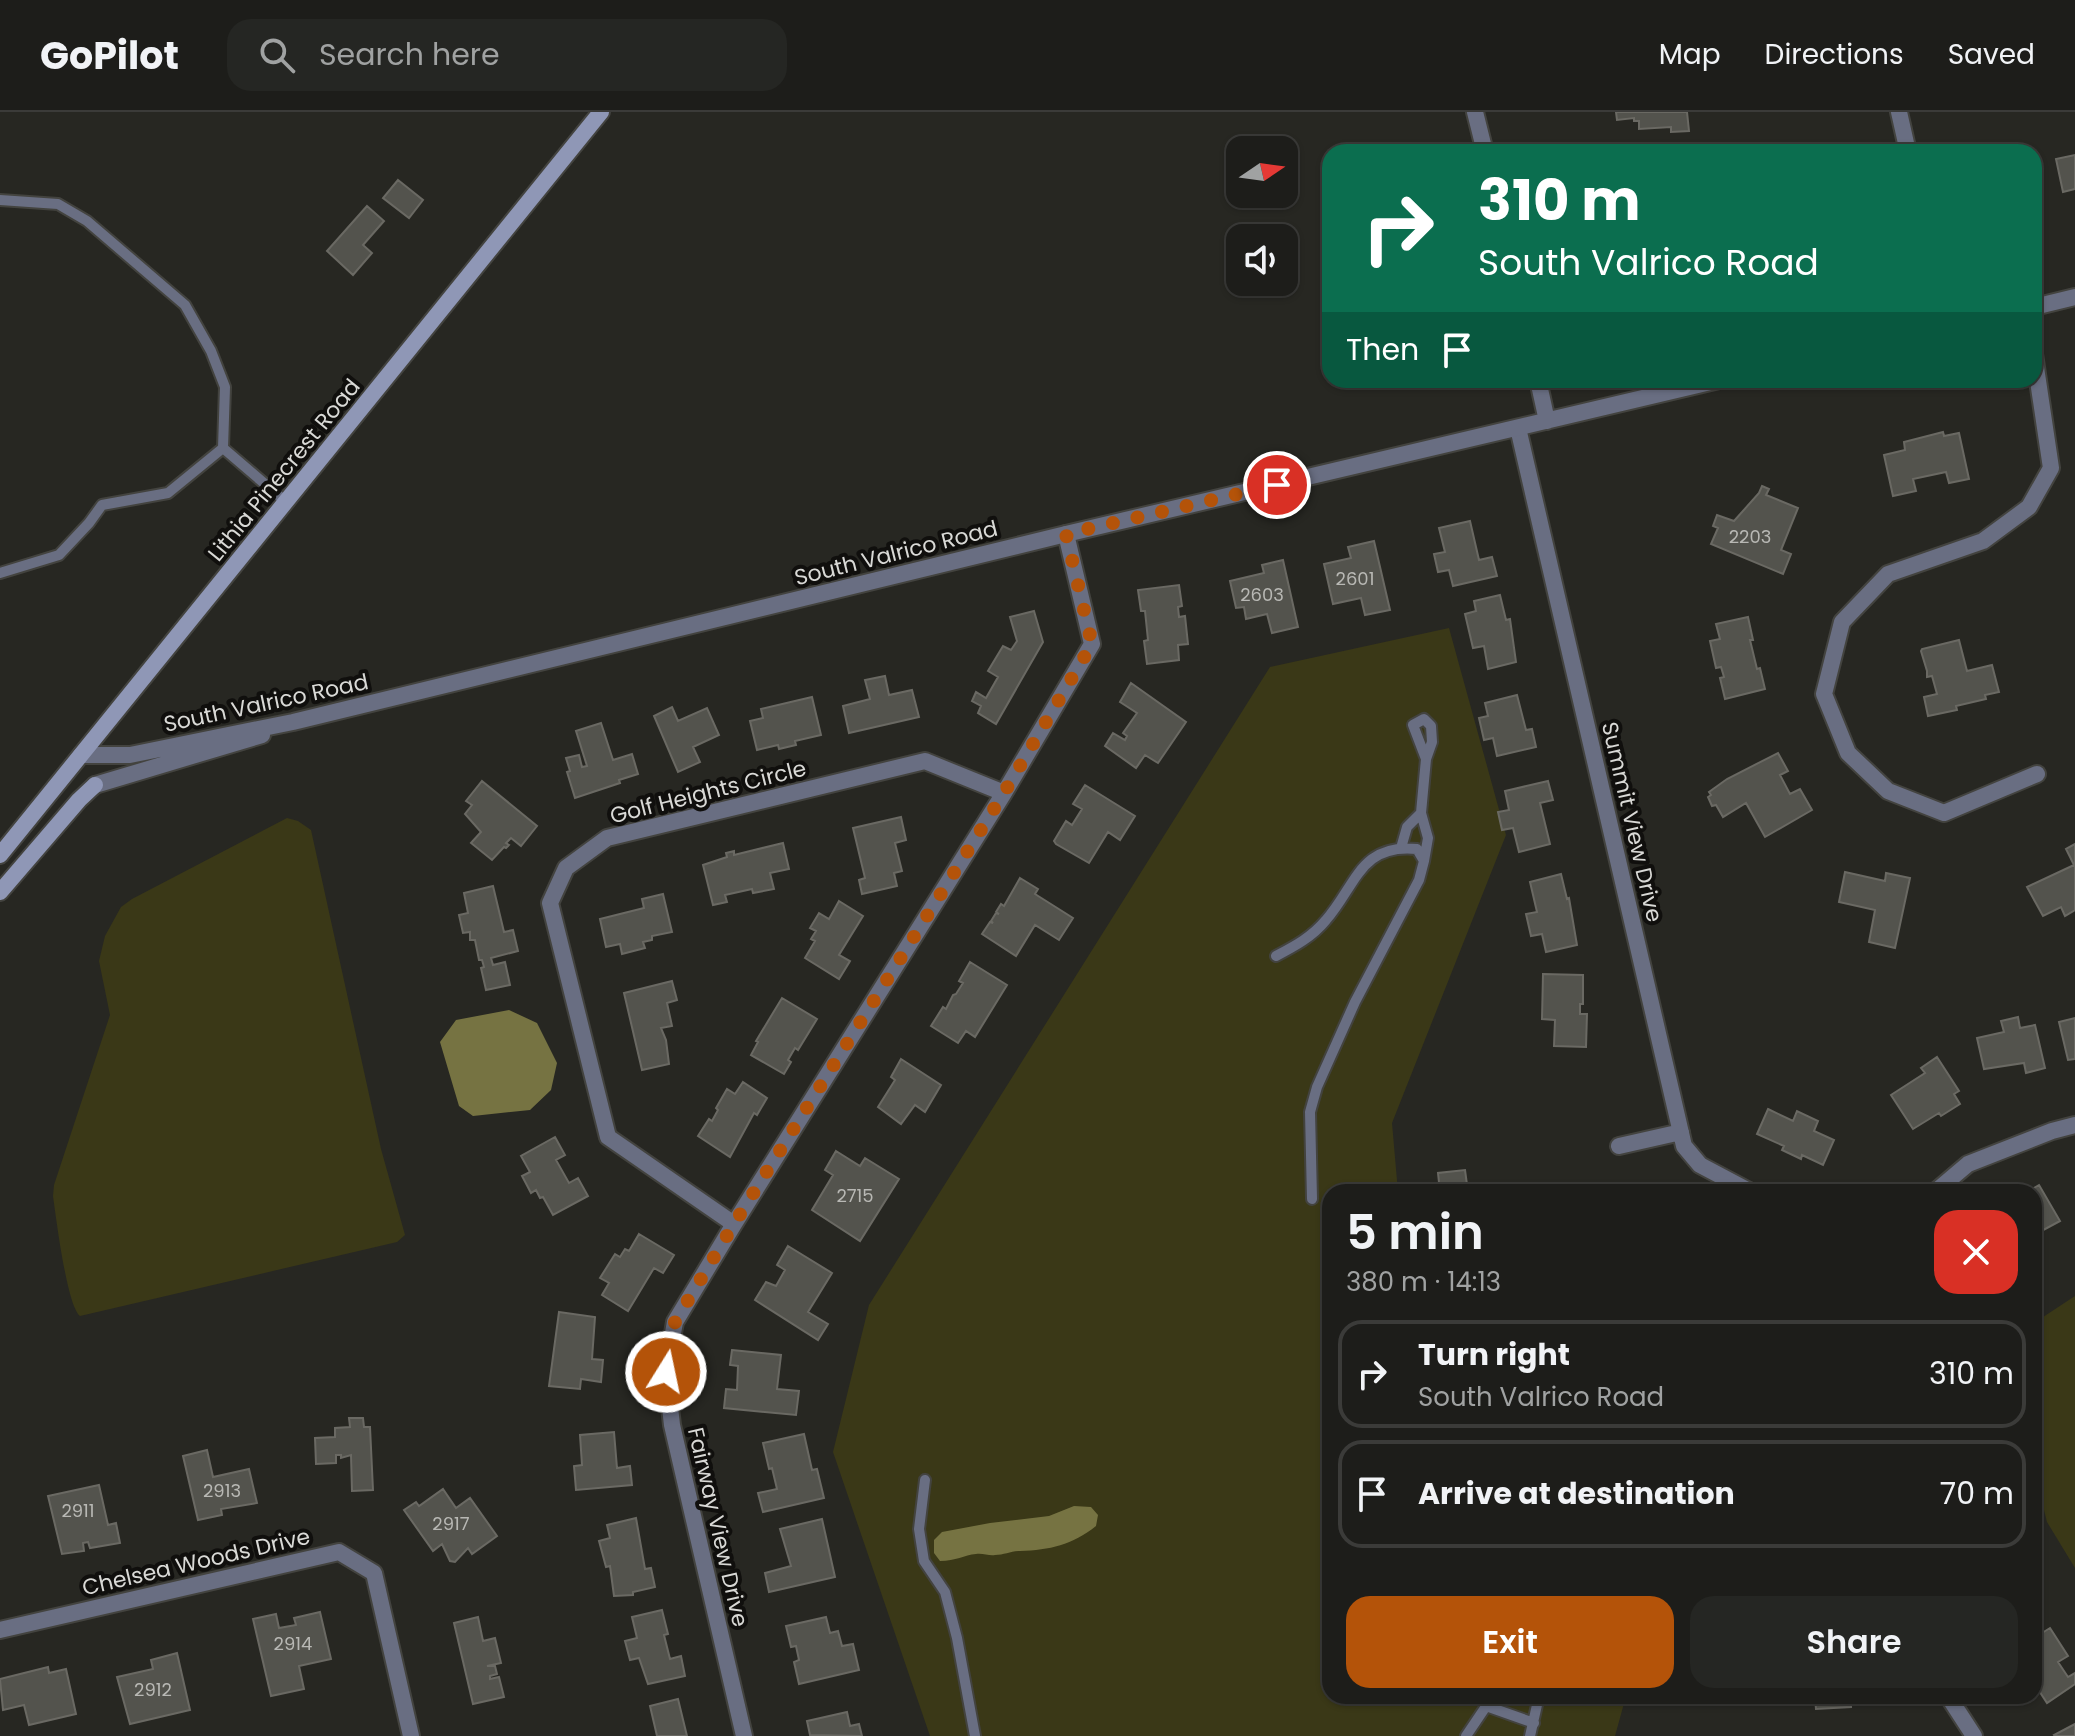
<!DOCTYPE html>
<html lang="en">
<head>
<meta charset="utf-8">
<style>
	body { margin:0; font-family:Poppins,sans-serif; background:#252623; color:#f1f3f6; height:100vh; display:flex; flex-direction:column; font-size:30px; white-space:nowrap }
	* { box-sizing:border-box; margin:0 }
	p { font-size:26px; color:#a0a2a2 }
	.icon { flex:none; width:44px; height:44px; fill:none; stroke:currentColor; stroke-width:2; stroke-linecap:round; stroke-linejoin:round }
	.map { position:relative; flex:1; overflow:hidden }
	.panel { position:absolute; left:1322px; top:1072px; width:720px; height:520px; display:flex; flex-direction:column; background:#1d1d1a; border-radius:24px; box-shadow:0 2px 6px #0004,0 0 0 2px #3b3b39 }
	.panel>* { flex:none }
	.hud { position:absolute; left:1322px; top:32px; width:720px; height:244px; border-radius:24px; box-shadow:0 2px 6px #0004,0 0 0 2px #3b3b39; background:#0b6e4f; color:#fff; overflow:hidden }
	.needle { width:52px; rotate:77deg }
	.fabs { position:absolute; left:1226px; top:24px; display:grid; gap:16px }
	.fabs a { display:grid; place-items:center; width:72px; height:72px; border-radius:16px; background:#1d1d1a; box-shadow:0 2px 6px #0004,0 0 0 2px #3b3b39; font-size:40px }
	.pin { position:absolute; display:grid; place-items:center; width:68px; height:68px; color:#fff; margin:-34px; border:4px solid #fff; border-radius:50%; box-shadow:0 2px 8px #0007 }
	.me { position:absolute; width:88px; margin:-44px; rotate:10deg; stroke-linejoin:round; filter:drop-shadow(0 0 6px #0008) }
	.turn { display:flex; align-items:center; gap:28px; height:168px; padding:0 24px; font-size:36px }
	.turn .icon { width:104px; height:104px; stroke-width:2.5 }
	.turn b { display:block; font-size:56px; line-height:68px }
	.then { display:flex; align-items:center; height:76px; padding:0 24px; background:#0003; gap:16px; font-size:30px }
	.round { display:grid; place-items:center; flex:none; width:84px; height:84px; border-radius:24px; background:#252623 }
	.head { display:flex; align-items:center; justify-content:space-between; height:136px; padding:0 24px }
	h1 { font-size:48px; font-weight:600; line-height:60px }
	.cta { display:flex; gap:16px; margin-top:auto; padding:16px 24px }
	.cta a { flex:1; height:92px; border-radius:24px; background:#b45309; color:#fff; font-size:32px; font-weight:600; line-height:92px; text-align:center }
	.cta a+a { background:#252623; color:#f1f3f6 }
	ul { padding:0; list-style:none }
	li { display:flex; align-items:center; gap:24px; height:108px; margin:0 16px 12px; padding:0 8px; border:4px solid #3b3b39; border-radius:24px }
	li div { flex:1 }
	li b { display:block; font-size:30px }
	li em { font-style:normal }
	header { display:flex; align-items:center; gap:48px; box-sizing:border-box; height:112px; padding:0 40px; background:#1d1d1a; border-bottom:2px solid #3b3b39 }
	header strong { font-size:38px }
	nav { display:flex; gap:44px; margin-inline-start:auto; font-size:28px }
	.search { width:560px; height:72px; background:#252623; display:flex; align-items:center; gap:20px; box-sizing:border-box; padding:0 28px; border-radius:24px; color:#a0a2a2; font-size:30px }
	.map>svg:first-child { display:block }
	.green { fill:#3a3817 }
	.water { fill:#767342 }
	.building { fill:#53534d; stroke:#6a6963; stroke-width:2 }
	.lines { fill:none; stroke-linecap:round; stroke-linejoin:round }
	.service-casing { stroke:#43433f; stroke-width:14 }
	.minor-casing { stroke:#43433f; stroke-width:20 }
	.tertiary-casing { stroke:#43433f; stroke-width:20 }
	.secondary-casing { stroke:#43433f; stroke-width:20 }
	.service { stroke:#696e82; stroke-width:10 }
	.minor { stroke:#696e82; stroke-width:16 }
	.tertiary { stroke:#696e82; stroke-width:16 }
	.secondary { stroke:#8f97b6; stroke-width:16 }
	.route { stroke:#b45309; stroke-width:14; stroke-dasharray:0 25.2 }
	.labels { text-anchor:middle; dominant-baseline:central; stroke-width:8; stroke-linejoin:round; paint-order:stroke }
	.number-label { font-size:18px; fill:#b8b8b4 }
	.street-label { font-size:22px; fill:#d9d9d6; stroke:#100f0d }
</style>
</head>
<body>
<header>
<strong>GoPilot</strong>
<div class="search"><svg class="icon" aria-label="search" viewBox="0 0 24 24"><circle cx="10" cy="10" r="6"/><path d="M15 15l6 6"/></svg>Search here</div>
<nav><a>Map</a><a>Directions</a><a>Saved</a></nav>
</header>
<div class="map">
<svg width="2075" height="1624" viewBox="0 0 2075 1624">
	<rect width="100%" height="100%" fill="#272722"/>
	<path class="green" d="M 1449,516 L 1506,723 L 1392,1011 L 1398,1080 L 1330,1080 L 1330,1584 L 1626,1584 L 1615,1624 L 930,1624 L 833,1340 L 869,1193 L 1270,555 Z
		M 287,706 L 298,709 L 311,718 L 381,1037 L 405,1123 L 397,1130 L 80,1204 C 67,1194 56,1105 53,1084 L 54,1073 L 110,903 L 99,849 L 105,824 L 121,795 L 132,787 Z
		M 2075,1184 L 2075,1456 L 2047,1410 L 2034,1358 L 2034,1215 L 2037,1209 Z"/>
	<path class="water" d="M 509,898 L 537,911 L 557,951 L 551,978 L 530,998 L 473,1004 L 459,994 L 440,930 L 456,908 Z
		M 1074,1394 L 1091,1395 L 1098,1403 L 1096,1414 C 1072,1433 1050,1438 1020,1439 C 1012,1439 1004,1443 995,1443 C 989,1444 983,1441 976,1442 C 964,1443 956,1449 940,1449 L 934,1441 L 934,1428 L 942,1420 L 990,1411 L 1049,1404 Z"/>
	<path class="building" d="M 1616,0 L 1687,0 L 1689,19 L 1671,20 L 1671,15 L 1639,17 L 1639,9 L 1634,9 L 1634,6 L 1617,8 Z
		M 2075,43 L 2075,77 L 2063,80 L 2056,47 Z
		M 398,68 L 423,88 L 409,106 L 383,86 Z
		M 367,94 L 384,109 L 363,133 L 372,141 L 353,163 L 327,139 Z
		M 1943,320 L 1944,324 L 1959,321 L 1969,367 L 1949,371 L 1946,360 L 1913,367 L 1916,379 L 1893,384 L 1884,343 L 1905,338 L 1904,330 Z
		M 1762,374 L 1769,377 L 1766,383 L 1798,396 L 1781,438 L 1791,442 L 1783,462 L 1711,432 L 1718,416 L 1713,414 L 1717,403 L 1734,409 L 1759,381 Z
		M 1470,409 L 1479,448 L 1492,445 L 1497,464 L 1453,474 L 1449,458 L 1438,460 L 1434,442 L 1445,440 L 1439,416 Z
		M 1374,429 L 1390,498 L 1365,503 L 1361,486 L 1333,492 L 1324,452 L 1351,446 L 1348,435 Z
		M 1283,448 L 1298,515 L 1272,521 L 1267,502 L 1246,507 L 1244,495 L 1236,496 L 1230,469 L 1264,461 L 1262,453 Z
		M 1179,473 L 1182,494 L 1178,495 L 1179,505 L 1185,504 L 1188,532 L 1178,533 L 1179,548 L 1147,552 L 1144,529 L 1148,528 L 1145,499 L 1141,499 L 1138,478 Z
		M 1500,483 L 1506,508 L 1510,507 L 1516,550 L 1488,557 L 1484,534 L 1473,536 L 1465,502 L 1476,499 L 1474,489 Z
		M 1034,499 L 1043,530 L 996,612 L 978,601 L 981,594 L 972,589 L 976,580 L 986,586 L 998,565 L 988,559 L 1003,534 L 1011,538 L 1017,529 L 1010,505 Z
		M 1748,505 L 1753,528 L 1750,528 L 1757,557 L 1760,556 L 1765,577 L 1725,587 L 1720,566 L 1724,565 L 1721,555 L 1716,556 L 1710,529 L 1720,527 L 1716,512 Z
		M 1959,528 L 1967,559 L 1992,553 L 1999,580 L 1985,583 L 1986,587 L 1956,594 L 1957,598 L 1928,604 L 1924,585 L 1937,582 L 1932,564 L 1927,565 L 1927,559 L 1921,539 L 1922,537 Z
		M 885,564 L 889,583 L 912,578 L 919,605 L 849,621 L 843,594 L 870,587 L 865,568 Z
		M 1131,571 L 1186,610 L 1158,651 L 1145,643 L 1136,656 L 1105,634 L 1113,621 L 1125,628 L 1127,624 L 1123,621 L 1137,601 L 1120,590 Z
		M 1517,583 L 1526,618 L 1532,617 L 1536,635 L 1497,644 L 1493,626 L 1484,628 L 1479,606 L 1488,604 L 1485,591 Z
		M 812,585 L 821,623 L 795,629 L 796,633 L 779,637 L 778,633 L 757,638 L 750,609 L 763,606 L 761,597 Z
		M 672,595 L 678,609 L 707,596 L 719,623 L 693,635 L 700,650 L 678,660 L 654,604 Z
		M 601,611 L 613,648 L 632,642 L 638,662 L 619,668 L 620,671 L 575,686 L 567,660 L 570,659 L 566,646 L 579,643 L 582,655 L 587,654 L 576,619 Z
		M 1778,641 L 1788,659 L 1780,663 L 1790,682 L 1800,677 L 1812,698 L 1765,725 L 1746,691 L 1723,705 L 1716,693 L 1712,694 L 1708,685 L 1711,683 L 1709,680 L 1727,667 Z
		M 482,669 L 537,714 L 521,734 L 511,726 L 506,731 L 509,733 L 506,736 L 504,735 L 492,748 L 471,731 L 481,720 L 465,702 L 472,693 L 466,689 Z
		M 1548,669 L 1553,688 L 1540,691 L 1550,732 L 1519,740 L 1513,716 L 1502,718 L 1498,700 L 1509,698 L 1505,679 Z
		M 1085,673 L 1135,704 L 1120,728 L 1108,720 L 1089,751 L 1056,732 L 1054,729 L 1066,709 L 1072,713 L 1082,697 L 1073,692 Z
		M 901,705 L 906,728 L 895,731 L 902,759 L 894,761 L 897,774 L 862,782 L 859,768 L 865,766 L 853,716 Z
		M 783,731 L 789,757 L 770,761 L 774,777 L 753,781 L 752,777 L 725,783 L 727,790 L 713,793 L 703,753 L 727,745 L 726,741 L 734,739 L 734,743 Z
		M 2075,732 L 2075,798 L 2065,804 L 2061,795 L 2043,804 L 2027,775 L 2074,753 L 2066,737 Z
		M 1845,760 L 1885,769 L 1886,761 L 1910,766 L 1895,836 L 1869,830 L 1875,798 L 1839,790 Z
		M 1561,762 L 1567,787 L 1569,786 L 1577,833 L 1546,840 L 1542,822 L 1531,824 L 1526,802 L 1537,800 L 1530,770 Z
		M 1020,766 L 1038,777 L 1035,782 L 1073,806 L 1059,828 L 1035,813 L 1016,844 L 982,822 L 990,810 L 993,811 L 991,809 L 996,801 L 999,802 L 996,800 L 1001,792 L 1004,794 Z
		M 493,774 L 504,820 L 513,818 L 518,839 L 491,846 L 493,853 L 505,850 L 510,873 L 486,878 L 481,856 L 484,855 L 482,848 L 479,848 L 475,828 L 470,828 L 470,820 L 463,821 L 459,803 L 468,801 L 464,781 Z
		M 663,782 L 672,820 L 652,824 L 652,828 L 643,830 L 645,836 L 622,842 L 620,832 L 606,835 L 600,807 L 644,796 L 642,787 Z
		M 839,789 L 863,804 L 839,843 L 850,849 L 839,867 L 805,846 L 815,829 L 811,827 L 816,819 L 810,816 L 819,801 L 829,807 Z
		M 970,850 L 1007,873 L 975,925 L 966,919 L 958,931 L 931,914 L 943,895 L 946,897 L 953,883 L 956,882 L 963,871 L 959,869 Z
		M 1543,862 L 1583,863 L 1583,892 L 1580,892 L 1580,902 L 1587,902 L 1586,935 L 1554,934 L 1555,908 L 1542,907 Z
		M 672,869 L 677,888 L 667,891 L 672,914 L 661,916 L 666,928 L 669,952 L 642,958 L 624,881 Z
		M 782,886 L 817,907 L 798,938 L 795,936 L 788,948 L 791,950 L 784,962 L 751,943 L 758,930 L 756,929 Z
		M 2018,905 L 2020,916 L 2035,913 L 2045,956 L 2026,961 L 2024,951 L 1984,957 L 1977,926 L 2004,920 L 2001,909 Z
		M 2075,906 L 2075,947 L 2068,948 L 2059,910 Z
		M 1937,945 L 1959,979 L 1954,982 L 1960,992 L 1941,1004 L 1939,1001 L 1913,1017 L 1891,983 L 1925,961 L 1921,956 Z
		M 901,947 L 941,973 L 925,1000 L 915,993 L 901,1012 L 878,995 L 895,968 L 891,965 Z
		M 743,970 L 767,986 L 757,1003 L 754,1001 L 730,1045 L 698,1024 L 709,1007 L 712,1009 L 718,998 L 716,996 L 727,977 L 735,982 Z
		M 1768,997 L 1793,1009 L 1797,999 L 1818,1009 L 1814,1019 L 1834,1028 L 1823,1053 L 1802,1043 L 1801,1047 L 1782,1038 L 1784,1034 L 1757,1022 Z
		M 555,1025 L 565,1043 L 556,1048 L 569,1071 L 578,1066 L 588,1084 L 553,1103 L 543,1085 L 540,1086 L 536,1078 L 531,1081 L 522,1064 L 530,1060 L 521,1044 Z
		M 836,1039 L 860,1054 L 865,1046 L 899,1067 L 860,1129 L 812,1098 L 833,1063 L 825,1058 Z
		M 1465,1058 L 1468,1080 L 1440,1080 L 1438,1061 Z
		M 2039,1073 L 2060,1109 L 2034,1123 L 2034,1080 L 2027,1080 Z
		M 639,1122 L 674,1143 L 663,1161 L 654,1156 L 628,1199 L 602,1183 L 609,1171 L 600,1166 L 615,1142 L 620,1145 L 625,1137 L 629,1139 Z
		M 788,1134 L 832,1161 L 808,1200 L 828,1212 L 818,1228 L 755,1188 L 766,1170 L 776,1174 L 785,1158 L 777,1153 Z
		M 559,1200 L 595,1205 L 592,1247 L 603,1248 L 601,1270 L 581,1267 L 580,1277 L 549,1274 Z
		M 732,1238 L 781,1243 L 777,1277 L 799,1279 L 796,1303 L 724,1296 L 726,1277 L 737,1278 L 738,1254 L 730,1253 Z
		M 349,1306 L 363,1306 L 364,1315 L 370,1315 L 373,1378 L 352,1379 L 351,1343 L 341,1346 L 341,1343 L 336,1343 L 336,1351 L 316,1352 L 315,1326 L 335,1325 L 335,1316 L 350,1315 Z
		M 614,1320 L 617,1356 L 630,1354 L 632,1373 L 576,1378 L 574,1354 L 582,1353 L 580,1323 Z
		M 804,1322 L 812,1358 L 817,1357 L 824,1386 L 763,1400 L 758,1381 L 777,1377 L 772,1356 L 769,1357 L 763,1331 Z
		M 207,1338 L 213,1365 L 249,1357 L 257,1391 L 221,1397 L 222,1403 L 198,1408 L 183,1344 Z
		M 99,1373 L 108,1413 L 116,1411 L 120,1431 L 90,1436 L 88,1430 L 83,1431 L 84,1439 L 62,1442 L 48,1384 Z
		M 443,1377 L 456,1396 L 470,1386 L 497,1424 L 472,1442 L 468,1436 L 455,1450 L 450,1449 L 442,1432 L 433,1439 L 404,1398 L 416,1390 L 419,1394 Z
		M 636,1406 L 645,1457 L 651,1456 L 655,1475 L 633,1480 L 633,1483 L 614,1484 L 610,1454 L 606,1455 L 599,1429 L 610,1426 L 607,1413 Z
		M 822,1407 L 835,1465 L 769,1480 L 765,1461 L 791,1454 L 780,1417 Z
		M 662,1498 L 668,1522 L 664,1523 L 670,1547 L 681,1544 L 685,1564 L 648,1572 L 639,1546 L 630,1548 L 625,1529 L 637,1526 L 632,1505 Z
		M 320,1500 L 331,1547 L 299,1554 L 304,1577 L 271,1584 L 253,1507 L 276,1502 L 279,1516 L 296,1513 L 294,1506 Z
		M 478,1505 L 483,1529 L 495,1526 L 501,1551 L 487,1554 L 495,1554 L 497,1562 L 490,1564 L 490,1567 L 499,1565 L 504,1585 L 473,1592 L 454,1511 Z
		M 826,1505 L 830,1521 L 838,1519 L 842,1534 L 853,1532 L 859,1558 L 799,1572 L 794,1550 L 799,1548 L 796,1534 L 791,1535 L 786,1514 Z
		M 2050,1516 L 2068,1544 L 2058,1550 L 2068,1565 L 2075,1561 L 2075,1572 L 2047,1591 L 2034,1571 L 2034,1526 Z
		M 177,1541 L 190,1598 L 130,1612 L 117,1565 L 153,1557 L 151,1548 Z
		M 48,1555 L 49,1561 L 66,1557 L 76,1602 L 29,1613 L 24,1593 L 3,1598 L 0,1567 Z
		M 1804,1584 L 1858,1584 L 1851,1584 L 1851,1595 L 1816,1597 L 1815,1586 L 1804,1587 Z
		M 678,1587 L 687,1624 L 657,1624 L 650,1594 Z
		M 847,1600 L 850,1614 L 859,1612 L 862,1624 L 810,1623 L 807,1609 Z
		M 2075,1612 L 2075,1624 L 2055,1624 L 2054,1623 Z"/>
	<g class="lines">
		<g class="service-casing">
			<path id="service" d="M 0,88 L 58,92 L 87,109 L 185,193 L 211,239 L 225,275 L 223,336 L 168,381 L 102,393 L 89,411 L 59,443 L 0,461
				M 223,336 L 286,390
				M 1401,736 L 1407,715 L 1421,701
				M 1424,749 L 1428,726 L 1421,701 L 1426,647 L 1432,630 L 1431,614 L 1424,607 L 1413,613 L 1426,647
				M 1276,844 C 1295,834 1312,825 1326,808 C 1356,774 1360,731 1417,737 L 1424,749 L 1419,768 L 1355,890 L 1317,975 L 1310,1000 L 1312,1087
				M 925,1368 L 919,1417 L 924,1449 L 945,1480 L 957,1526 L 975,1624
				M 1486,1594 L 1534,1611
				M 1466,1624 L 1493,1584
				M 1530,1624 L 1539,1584"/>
		</g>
		<g class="minor-casing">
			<path id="minor" d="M 1899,0 L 1908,40
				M 2034,242 L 2051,356 L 2029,395 L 1983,429 L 1888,462 L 1842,510 L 1824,582 L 1848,641 L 1888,679 L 1944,701 L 2037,662
				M 1518,316 L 1684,1034 L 1700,1053 L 1751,1080
				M 1619,1034 L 1681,1020
				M 1935,1080 L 1968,1052 L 2052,1019 L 2075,1013
				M 734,1112 L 608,1025 L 550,791 L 566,756 L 607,726 L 925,649 L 1004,681
				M 0,1518 L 339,1440 L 374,1461 L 411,1624
				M 1948,1584 L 1974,1624
				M 744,1624 L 672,1313 L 666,1260 L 675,1210 L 734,1112 L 1004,681 L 1092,532 L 1066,422"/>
		</g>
		<g class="tertiary-casing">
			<path id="tertiary" d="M 1475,0 L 1485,40
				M 2034,195 L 2075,185
				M 1538,268 L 1547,309
				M 81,643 L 130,643 L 293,610 L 1066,422 L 1719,268
				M 95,673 L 262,623"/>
		</g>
		<g class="secondary-casing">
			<path id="secondary" d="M 0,743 L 601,0
				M 0,780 L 79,688 L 95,673"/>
		</g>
		<use href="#service" class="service"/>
		<use href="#minor" class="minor"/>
		<use href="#tertiary" class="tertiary"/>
		<use href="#secondary" class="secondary"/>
	</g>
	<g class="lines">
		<path class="route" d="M 666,1260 L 675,1210 L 734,1112 L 1004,681 L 1092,532 L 1066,422 L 1277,373"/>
	</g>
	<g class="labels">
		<g class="number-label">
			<text x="1750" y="424">2203</text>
			<text x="1355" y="466">2601</text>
			<text x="1262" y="482">2603</text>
			<text x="855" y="1083">2715</text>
			<text x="222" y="1378">2913</text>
			<text x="78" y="1398">2911</text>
			<text x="451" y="1411">2917</text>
			<text x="293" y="1531">2914</text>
			<text x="153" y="1577">2912</text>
		</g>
		<g class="street-label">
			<text transform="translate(284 358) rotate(-51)">Lithia Pinecrest Road</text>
			<text transform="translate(896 441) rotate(-14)">South Valrico Road</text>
			<text transform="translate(266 591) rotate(-12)">South Valrico Road</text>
			<text transform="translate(708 680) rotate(-14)">Golf Heights Circle</text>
			<text transform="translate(1632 710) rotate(77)">Summit View Drive</text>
			<text transform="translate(718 1415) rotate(77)">Fairway View Drive</text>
			<text transform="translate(196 1450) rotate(-13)">Chelsea Woods Drive</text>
		</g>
	</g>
</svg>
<div class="fabs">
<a><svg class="needle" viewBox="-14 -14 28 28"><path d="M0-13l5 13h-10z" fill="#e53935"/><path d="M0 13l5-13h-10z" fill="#a0a2a2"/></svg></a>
<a><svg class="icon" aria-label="sound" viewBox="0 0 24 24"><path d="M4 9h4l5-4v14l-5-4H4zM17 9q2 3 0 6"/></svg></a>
</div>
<div class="pin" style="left:1277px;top:373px;background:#d93025"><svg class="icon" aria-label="arrive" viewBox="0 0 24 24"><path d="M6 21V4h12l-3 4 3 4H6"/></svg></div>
<svg class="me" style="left:666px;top:1260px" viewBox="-20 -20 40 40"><circle r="17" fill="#b45309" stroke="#fff" stroke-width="3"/><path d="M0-11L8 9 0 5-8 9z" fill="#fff"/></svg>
<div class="hud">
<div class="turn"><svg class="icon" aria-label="right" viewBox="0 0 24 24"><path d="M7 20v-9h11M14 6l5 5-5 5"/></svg><div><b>310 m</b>South Valrico Road</div></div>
<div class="then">Then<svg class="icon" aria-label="arrive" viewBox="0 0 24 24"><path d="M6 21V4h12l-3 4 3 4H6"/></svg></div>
</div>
<section class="panel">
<div class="head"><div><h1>5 min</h1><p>380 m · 14:13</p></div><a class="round" style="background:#d93025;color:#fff"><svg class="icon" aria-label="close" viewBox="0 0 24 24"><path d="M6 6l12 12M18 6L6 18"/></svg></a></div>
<ul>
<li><svg class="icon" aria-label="right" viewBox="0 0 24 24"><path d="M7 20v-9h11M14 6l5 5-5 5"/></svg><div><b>Turn right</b><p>South Valrico Road</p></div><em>310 m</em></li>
<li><svg class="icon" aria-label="arrive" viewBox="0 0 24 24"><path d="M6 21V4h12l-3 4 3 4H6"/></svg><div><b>Arrive at destination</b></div><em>70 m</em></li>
</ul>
<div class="cta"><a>Exit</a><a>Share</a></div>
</section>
</div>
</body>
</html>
